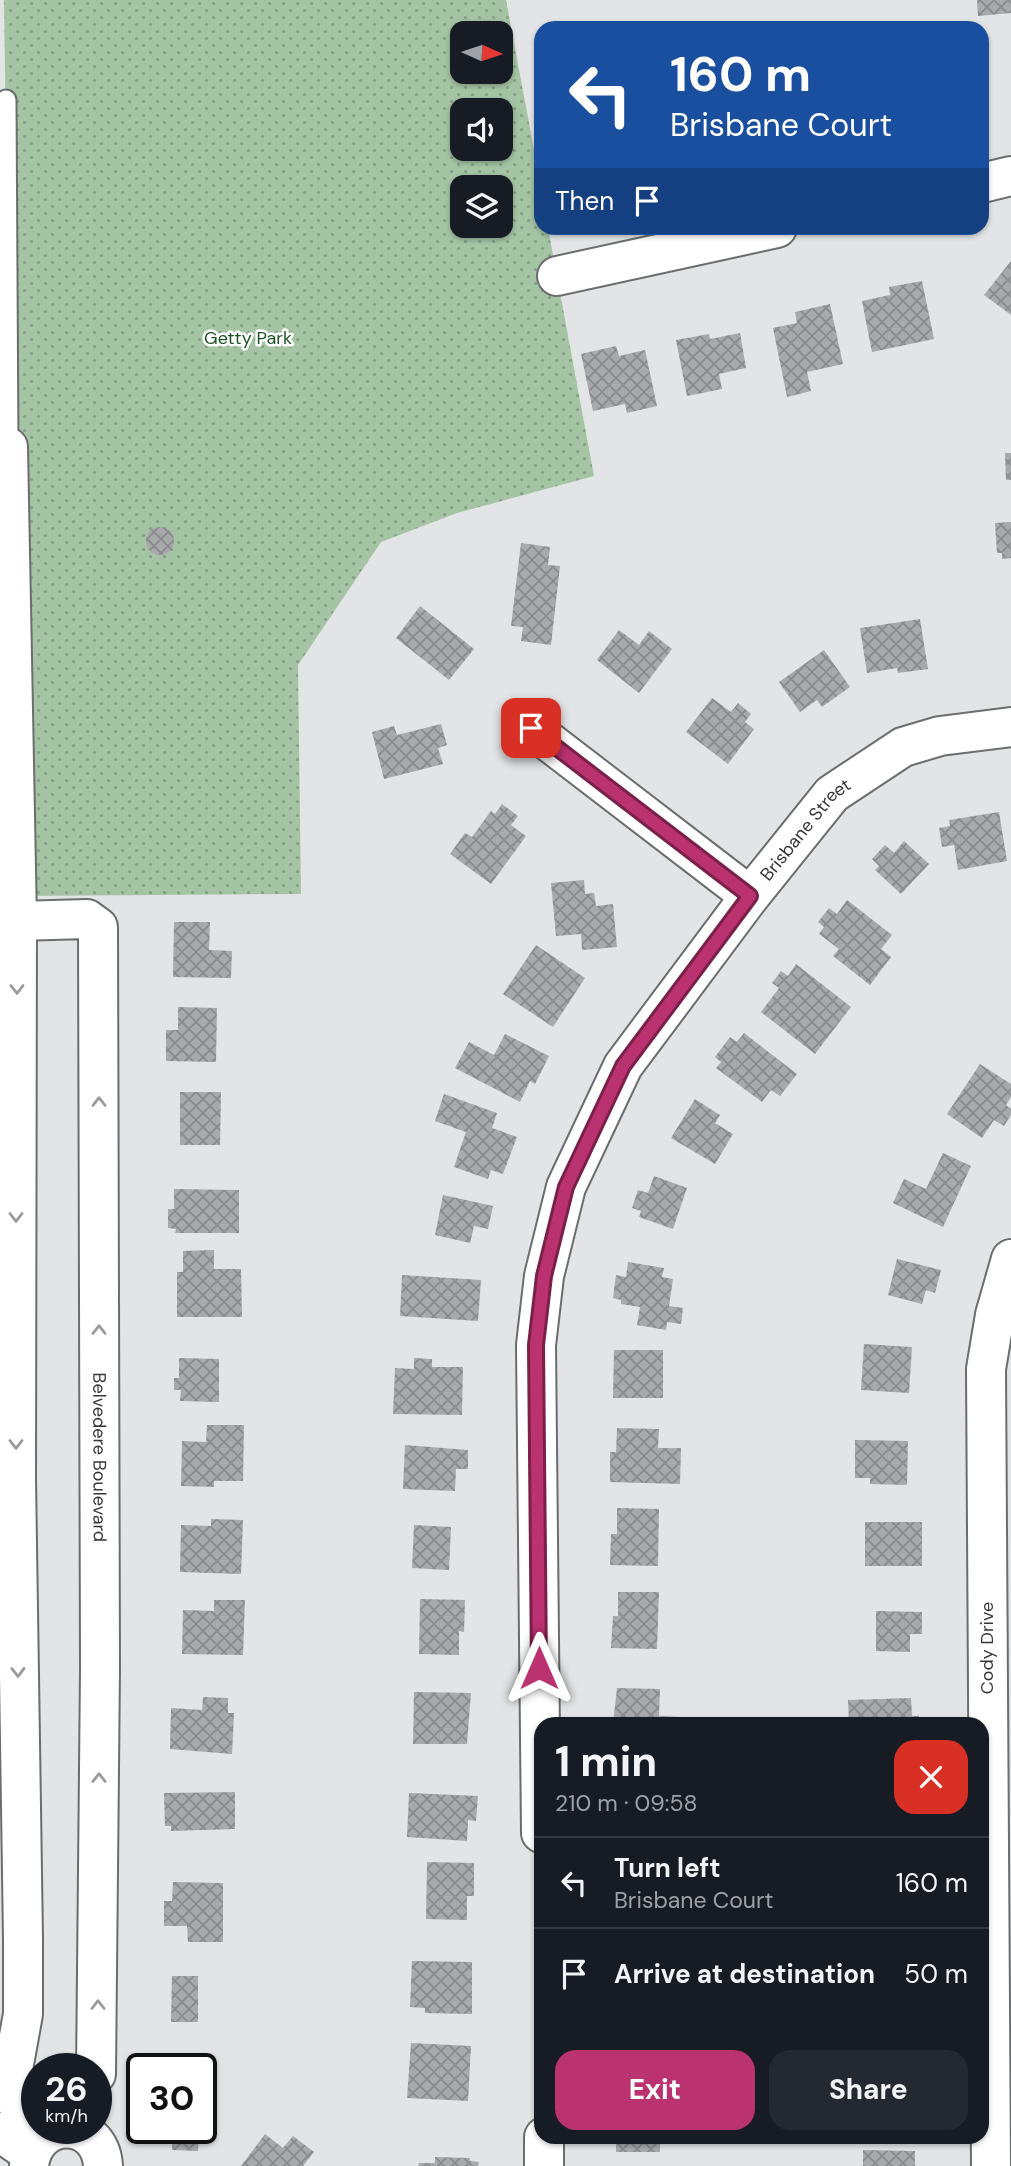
<!DOCTYPE html>
<html lang="en">
<head>
<meta charset="utf-8">
<style>
	body { margin:0; font-family:"DM Sans",sans-serif; background:#242831; color:#f1f3f6; height:100vh; display:flex; flex-direction:column; font-size:26px; white-space:nowrap }
	* { box-sizing:border-box; margin:0 }
	p { font-size:23px; color:#9ea1a6 }
	.icon { flex:none; width:38px; height:38px; fill:none; stroke:currentColor; stroke-width:2; stroke-linecap:round; stroke-linejoin:round }
	.map { position:relative; flex:1; overflow:hidden }
	.sheet { position:absolute; left:534px; top:1717px; width:455px; height:427px; display:flex; flex-direction:column; background:#171b24; border-radius:21px; box-shadow:0 2px 5px #0004 }
	.sheet>* { flex:none }
	.guide { position:absolute; left:534px; top:21px; width:455px; height:214px; border-radius:21px; box-shadow:0 2px 5px #0004; background:#1a4fa0; color:#fff; overflow:hidden }
	.needle { width:46px; rotate:93deg }
	.buttons { position:absolute; left:450px; top:21px; display:grid; gap:14px }
	.buttons a { display:grid; place-items:center; width:63px; height:63px; border-radius:14px; background:#171b24; box-shadow:0 2px 5px #0004; font-size:35px }
	.speed { position:absolute; left:21px; top:2053px; display:flex; gap:14px; font-size:35px; font-weight:700; text-align:center }
	.speed>* { display:grid; place-content:center; width:91px; height:91px; border-radius:50%; background:#171b24; box-shadow:0 2px 5px #0004; line-height:1 }
	.speed small { font-size:18px; font-weight:400 }
	.speed .limit { border:4px solid #111; border-radius:10px; background:#fff; color:#111 }
	.pin { position:absolute; display:grid; place-items:center; width:60px; height:60px; color:#fff; margin:-30px; border-radius:14px; box-shadow:0 4px 10px #0006 }
	.me { position:absolute; width:77px; margin:-38px; rotate:0deg; stroke-linejoin:round; filter:drop-shadow(0 0 5px #0008) }
	.turn { display:flex; align-items:center; gap:24px; height:147px; padding:0 21px; font-size:32px }
	.turn .icon { width:91px; height:91px; stroke-width:2.5 }
	.turn b { display:block; font-size:49px; line-height:60px }
	.then { display:flex; align-items:center; height:66px; padding:0 21px; background:#0003; gap:14px; font-size:26px }
	.round { display:grid; place-items:center; flex:none; width:74px; height:74px; border-radius:21px; background:#242831 }
	.overview { display:flex; align-items:center; justify-content:space-between; height:119px; padding:0 21px }
	h1 { font-size:42px; font-weight:700; line-height:52px }
	.cta { display:flex; gap:14px; margin-top:auto; padding:14px 21px }
	.cta a { flex:1; height:80px; border-radius:21px; background:#bb3270; color:#fff; font-size:28px; font-weight:700; line-height:80px; text-align:center }
	.cta a+a { background:#242831; color:#f1f3f6 }
	ul { padding:0; list-style:none }
	li { display:flex; align-items:center; gap:21px; height:91px; padding:0 21px; border-top:2px solid #363941 }
	li div { flex:1 }
	li b { display:block; font-size:26px }
	li em { font-style:normal }
	.map>svg:first-child { display:block }
	.park { fill:url(#park-dots); fill-rule:evenodd }
	.building { fill:url(#building-cross-hatch) }
	.lines { fill:none; stroke-linecap:round; stroke-linejoin:round }
	.service-casing { stroke:#6b6d6f; stroke-width:23 }
	.minor-casing { stroke:#6b6d6f; stroke-width:42 }
	.tertiary-casing { stroke:#6b6d6f; stroke-width:42 }
	.service { stroke:#fff; stroke-width:19 }
	.minor { stroke:#fff; stroke-width:38 }
	.tertiary { stroke:#fff; stroke-width:38 }
	.oneway { stroke:#9a9a9a }
	.route-casing { stroke:#7a2049; stroke-width:18 }
	.route { stroke:#bb3270; stroke-width:12 }
	.labels { text-anchor:middle; dominant-baseline:central; stroke-width:5; stroke-linejoin:round; paint-order:stroke }
	.park-label { font-size:18px; fill:#1c5322; stroke:#fff }
	.street-label { font-size:18px; fill:#353636; stroke:#fff }
</style>
</head>
<body>
<div class="map">
<svg width="1011" height="2166" viewBox="0 0 1011 2166">
	<defs>
		<pattern id="park-dots" width="8" height="8" patternUnits="userSpaceOnUse" patternTransform="scale(1.75)"><rect width="8" height="8" fill="#a4c4a4"/><path d="M2 2h.1M6 6h.1" fill="none" stroke="#86a086" stroke-width="1.8" stroke-linecap="round"/></pattern>
		<pattern id="building-cross-hatch" width="8" height="8" patternUnits="userSpaceOnUse" patternTransform="scale(1.75)"><rect width="8" height="8" fill="#a7a9ab"/><path d="M0 0l8 8M0 8l8-8" fill="none" stroke="#898a8c"/></pattern>
	</defs>
	<rect width="100%" height="100%" fill="#e2e4e6"/>
	<path class="park" d="M 4,0 L 506,0 L 541,187 L 541,228 L 548,228 L 594,476 L 457,513 L 381,542 L 298,665 L 301,894 L 17,896 ZM 462,33 L 500,33 L 500,72 L 462,72 ZM 462,110 L 500,110 L 500,149 L 462,149 ZM 462,187 L 500,187 L 500,226 L 462,226 Z"/>
	<path class="building" d="M 977,0 L 1011,0 L 1011,13 L 978,16 Z
		M 1011,261 L 1011,315 L 984,295 Z
		M 922,281 L 934,339 L 872,352 L 862,301 L 890,295 L 889,287 Z
		M 830,304 L 843,364 L 807,372 L 811,391 L 787,397 L 773,328 L 797,323 L 795,312 Z
		M 740,333 L 746,368 L 719,374 L 722,389 L 687,396 L 676,340 L 709,334 L 710,339 Z
		M 616,346 L 619,356 L 645,350 L 657,406 L 627,413 L 625,404 L 593,411 L 581,354 Z
		M 1005,453 L 1011,453 L 1011,480 L 1006,480 Z
		M 1011,522 L 1011,558 L 1002,559 L 1002,553 L 997,553 L 995,523 Z
		M146 541a14 14 0 1 1 28 0a14 14 0 1 1-28 0Z
		M 521,543 L 550,547 L 548,565 L 560,566 L 551,645 L 521,641 L 523,627 L 511,626 Z
		M 420,606 L 474,649 L 449,680 L 396,638 Z
		M 920,619 L 928,669 L 898,673 L 897,668 L 867,673 L 860,628 Z
		M 619,630 L 639,645 L 649,631 L 672,649 L 639,693 L 597,660 Z
		M 824,650 L 850,687 L 822,707 L 817,700 L 800,712 L 779,682 Z
		M 712,698 L 731,712 L 738,703 L 751,714 L 745,722 L 754,729 L 728,764 L 686,732 Z
		M 441,724 L 447,745 L 438,748 L 443,764 L 384,779 L 372,732 L 394,726 L 397,735 Z
		M 502,804 L 518,816 L 511,825 L 526,836 L 491,884 L 450,854 L 465,833 L 472,837 L 491,811 L 495,814 Z
		M 999,812 L 1007,861 L 958,870 L 954,845 L 942,847 L 939,828 L 950,826 L 949,820 Z
		M 904,841 L 929,864 L 901,894 L 875,870 L 879,866 L 872,859 L 885,845 L 894,853 Z
		M 584,880 L 585,894 L 594,893 L 596,906 L 613,904 L 617,947 L 582,950 L 581,934 L 556,936 L 551,883 Z
		M 847,900 L 892,935 L 881,949 L 891,957 L 870,985 L 833,956 L 839,949 L 819,934 L 824,927 L 818,922 L 829,908 L 837,914 Z
		M 174,922 L 210,922 L 209,950 L 232,951 L 231,978 L 173,977 Z
		M 536,945 L 585,978 L 553,1027 L 503,994 Z
		M 796,964 L 851,1007 L 815,1054 L 761,1012 L 779,988 L 772,983 L 781,971 L 788,976 Z
		M 178,1007 L 217,1008 L 216,1062 L 166,1061 L 166,1030 L 178,1030 Z
		M 744,1033 L 797,1074 L 780,1096 L 771,1090 L 762,1102 L 716,1068 L 721,1062 L 715,1057 L 730,1037 L 737,1042 Z
		M 505,1034 L 549,1056 L 535,1084 L 530,1081 L 520,1102 L 455,1068 L 469,1042 L 494,1055 Z
		M 980,1064 L 1011,1084 L 1011,1097 L 1006,1105 L 1011,1109 L 1011,1115 L 1004,1126 L 994,1120 L 982,1138 L 947,1114 Z
		M 180,1092 L 221,1092 L 220,1145 L 180,1145 Z
		M 444,1094 L 497,1113 L 492,1128 L 517,1137 L 503,1174 L 491,1170 L 488,1179 L 454,1167 L 466,1132 L 435,1121 Z
		M 695,1099 L 720,1115 L 715,1123 L 733,1134 L 715,1164 L 671,1138 Z
		M 943,1153 L 971,1166 L 943,1227 L 893,1203 L 904,1179 L 926,1189 Z
		M 654,1176 L 687,1188 L 673,1229 L 639,1217 L 641,1211 L 632,1208 L 638,1190 L 648,1193 Z
		M 174,1189 L 239,1190 L 239,1233 L 175,1233 L 176,1229 L 168,1228 L 168,1209 L 174,1209 Z
		M 443,1195 L 493,1206 L 488,1229 L 474,1226 L 470,1243 L 435,1235 Z
		M 214,1250 L 214,1269 L 241,1269 L 242,1317 L 177,1317 L 177,1272 L 183,1272 L 183,1251 Z
		M 897,1259 L 941,1270 L 935,1293 L 926,1290 L 922,1304 L 888,1295 Z
		M 628,1262 L 664,1268 L 662,1277 L 673,1279 L 669,1306 L 683,1308 L 681,1324 L 667,1322 L 666,1330 L 637,1325 L 640,1307 L 621,1304 L 621,1300 L 613,1298 L 616,1275 L 626,1277 Z
		M 402,1275 L 481,1280 L 478,1321 L 400,1316 Z
		M 864,1344 L 912,1347 L 909,1393 L 861,1390 Z
		M 614,1350 L 663,1350 L 663,1398 L 613,1398 Z
		M 179,1358 L 219,1359 L 219,1402 L 180,1401 L 181,1390 L 174,1390 L 174,1378 L 179,1378 Z
		M 414,1358 L 432,1359 L 432,1367 L 463,1367 L 462,1415 L 393,1414 L 395,1368 L 414,1369 Z
		M 207,1425 L 244,1425 L 243,1481 L 214,1481 L 214,1487 L 181,1486 L 182,1441 L 206,1442 Z
		M 617,1428 L 659,1429 L 658,1448 L 681,1448 L 680,1484 L 610,1482 L 610,1452 L 616,1452 Z
		M 855,1440 L 908,1441 L 907,1485 L 870,1484 L 870,1478 L 855,1478 Z
		M 405,1445 L 468,1450 L 468,1469 L 456,1469 L 455,1491 L 403,1489 Z
		M 617,1508 L 659,1509 L 658,1566 L 610,1565 L 611,1534 L 617,1534 Z
		M 211,1519 L 243,1520 L 241,1574 L 180,1572 L 181,1525 L 211,1526 Z
		M 865,1522 L 922,1522 L 922,1566 L 865,1566 Z
		M 414,1525 L 451,1527 L 449,1570 L 412,1568 Z
		M 618,1592 L 659,1592 L 657,1649 L 611,1648 L 613,1616 L 618,1616 Z
		M 420,1599 L 465,1600 L 464,1632 L 459,1631 L 459,1655 L 419,1654 Z
		M 214,1600 L 245,1600 L 243,1655 L 182,1654 L 183,1610 L 214,1611 Z
		M 876,1611 L 922,1612 L 922,1634 L 910,1634 L 910,1652 L 876,1651 Z
		M 617,1688 L 660,1689 L 659,1716 L 680,1717 L 679,1724 L 613,1724 Z
		M 414,1692 L 471,1693 L 467,1744 L 413,1744 Z
		M 203,1697 L 228,1698 L 228,1713 L 234,1713 L 232,1754 L 170,1749 L 171,1708 L 202,1710 Z
		M 911,1698 L 912,1716 L 919,1716 L 919,1724 L 849,1724 L 848,1700 Z
		M 235,1792 L 235,1829 L 171,1831 L 171,1826 L 165,1826 L 164,1793 Z
		M 409,1793 L 478,1796 L 476,1821 L 468,1820 L 467,1841 L 407,1837 Z
		M 427,1862 L 474,1863 L 474,1896 L 467,1896 L 467,1920 L 426,1919 Z
		M 173,1882 L 223,1883 L 223,1942 L 188,1942 L 187,1926 L 164,1926 L 164,1901 L 172,1901 Z
		M 412,1961 L 472,1962 L 472,2014 L 425,2013 L 425,2008 L 410,2007 Z
		M 172,1976 L 198,1976 L 198,2022 L 171,2022 Z
		M 411,2043 L 471,2046 L 468,2101 L 407,2098 Z
		M 173,2128 L 199,2128 L 198,2151 L 172,2150 Z
		M 265,2134 L 283,2148 L 293,2136 L 314,2152 L 303,2166 L 241,2166 Z
		M 616,2137 L 660,2137 L 660,2152 L 616,2152 Z
		M 863,2150 L 915,2151 L 915,2166 L 863,2166 Z
		M 435,2157 L 470,2158 L 470,2161 L 479,2162 L 478,2166 L 418,2166 L 419,2163 L 435,2163 Z"/>
	<g class="lines">
		<g class="service-casing">
			<path id="service" d="M 6,100 L 8,447"/>
		</g>
		<g class="minor-casing">
			<g id="minor">
				<path d="M 982,183 L 1011,176"/>
				<path d="M 557,276 L 777,228"/>
				<path d="M 0,448 L 8,447 L 17,921 L 16,1478 L 23,1939 L 23,2014 L 12,2075 L 12,2093 L 37,2142"/>
				<path d="M 531,728 L 750,896"/>
				<path id="s1" d="M 17,921 L 87,919 L 98,927 L 100,1668 L 96,2074"/>
				<path id="s2" d="M 541,1833 L 536,1345 L 544,1276 L 566,1187 L 623,1066 L 750,896 L 832,794 L 903,747 L 940,736 L 1011,727"/>
				<path d="M 544,2137 L 544,2166"/>
				<path d="M 991,2166 L 986,1369 L 995,1315 L 1011,1259"/>
			</g>
		</g>
		<g class="tertiary-casing">
			<path id="tertiary" d="M 0,2132 L 30,2153
				M 29,2166 C 34,2116 100,2116 103,2166"/>
		</g>
		<use href="#service" class="service"/>
		<use href="#minor" class="minor"/>
		<use href="#tertiary" class="tertiary"/>
	</g>
	<defs><path id="oneway-chevron" d="M-2-3.5L2.5 0L-2 3.5" fill="none" stroke-width="1.6" stroke-linecap="round" stroke-linejoin="round" transform="scale(1.75)"/></defs>
	<g class="oneway">
		<use href="#oneway-chevron" transform="translate(17 989) rotate(90)"/>
		<use href="#oneway-chevron" transform="translate(99 1102) rotate(-90)"/>
		<use href="#oneway-chevron" transform="translate(16 1217) rotate(90)"/>
		<use href="#oneway-chevron" transform="translate(99 1330) rotate(-90)"/>
		<use href="#oneway-chevron" transform="translate(16 1444) rotate(90)"/>
		<use href="#oneway-chevron" transform="translate(18 1672) rotate(89)"/>
		<use href="#oneway-chevron" transform="translate(99 1778) rotate(-90)"/>
		<use href="#oneway-chevron" transform="translate(98 2005) rotate(-90)"/>
	</g>
	<g class="lines">
		<g class="route-casing">
			<path id="route" d="M 531,728 L 750,896 L 623,1066 L 566,1187 L 544,1276 L 536,1345 L 539,1668"/>
		</g>
		<use href="#route" class="route"/>
	</g>
	<g class="labels">
		<g class="park-label">
			<text x="248" y="338">Getty Park</text>
		</g>
		<g class="street-label">
			<text stroke="none"><textPath href="#s2" startOffset="1082">Brisbane Street</textPath></text>
			<text stroke="none"><textPath href="#s1" startOffset="614">Belvedere Boulevard</textPath></text>
			<text transform="translate(987 1648) rotate(-90)">Cody Drive</text>
		</g>
	</g>
</svg>
<div class="buttons">
<a><svg class="needle" viewBox="-14 -14 28 28"><path d="M0-13l5 13h-10z" fill="#e53935"/><path d="M0 13l5-13h-10z" fill="#9ea1a6"/></svg></a>
<a><svg class="icon" aria-label="sound" viewBox="0 0 24 24"><path d="M4 9h4l5-4v14l-5-4H4zM17 9q2 3 0 6"/></svg></a>
<a><svg class="icon" aria-label="layers" viewBox="0 0 24 24"><path d="M12 4l9 5-9 5-9-5zM3 14l9 5 9-5"/></svg></a>
</div>
<div class="speed"><div>26<small>km/h</small></div><div class="limit">30</div></div>
<div class="pin" style="left:531px;top:728px;background:#d93025"><svg class="icon" aria-label="arrive" viewBox="0 0 24 24"><path d="M6 21V4h12l-3 4 3 4H6"/></svg></div>
<svg class="me" style="left:539px;top:1668px" viewBox="-20 -20 40 40"><path d="M0-17L14 15 0 8-14 15z" fill="#bb3270" stroke="#fff" stroke-width="4"/></svg>
<div class="guide">
<div class="turn"><svg class="icon" aria-label="left" viewBox="0 0 24 24"><path d="M17 20v-9H6M10 6l-5 5 5 5"/></svg><div><b>160 m</b>Brisbane Court</div></div>
<div class="then">Then<svg class="icon" aria-label="arrive" viewBox="0 0 24 24"><path d="M6 21V4h12l-3 4 3 4H6"/></svg></div>
</div>
<section class="sheet">
<div class="overview"><div><h1>1 min</h1><p>210 m · 09:58</p></div><a class="round" style="background:#d93025;color:#fff"><svg class="icon" aria-label="close" viewBox="0 0 24 24"><path d="M6 6l12 12M18 6L6 18"/></svg></a></div>
<ul>
<li><svg class="icon" aria-label="left" viewBox="0 0 24 24"><path d="M17 20v-9H6M10 6l-5 5 5 5"/></svg><div><b>Turn left</b><p>Brisbane Court</p></div><em>160 m</em></li>
<li><svg class="icon" aria-label="arrive" viewBox="0 0 24 24"><path d="M6 21V4h12l-3 4 3 4H6"/></svg><div><b>Arrive at destination</b></div><em>50 m</em></li>
</ul>
<div class="cta"><a>Exit</a><a>Share</a></div>
</section>
</div>
</body>
</html>
